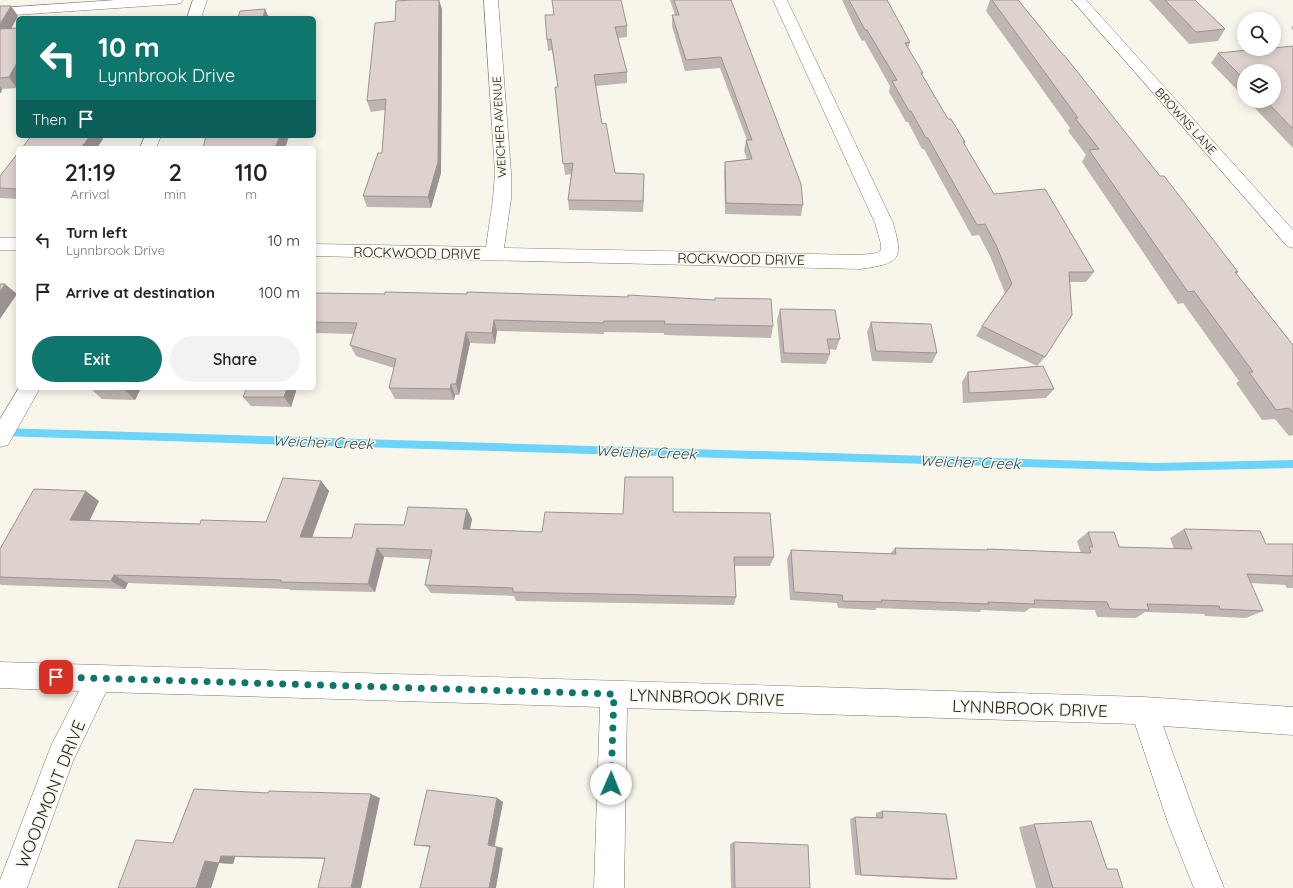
<!DOCTYPE html>
<html lang="en">
<head>
<meta charset="utf-8">
<style>
	body { margin:0; font-family:Quicksand,sans-serif; background:#f2f2f2; color:#222; height:100vh; display:flex; flex-direction:column; font-size:15px; white-space:nowrap }
	* { box-sizing:border-box; margin:0 }
	p { font-size:13px; color:#767676 }
	.icon { flex:none; width:22px; height:22px; fill:none; stroke:currentColor; stroke-width:2; stroke-linecap:round; stroke-linejoin:round }
	.map { position:relative; flex:1; overflow:hidden }
	.panel { position:absolute; left:16px; top:146px; width:300px; height:244px; display:flex; flex-direction:column; background:#fff; border-radius:6px; box-shadow:0 2px 10px #0003 }
	.panel>* { flex:none }
	.guide { position:absolute; left:16px; top:16px; width:300px; height:122px; border-radius:6px; box-shadow:0 2px 10px #0003; background:#0f766e; color:#fff; overflow:hidden }
	.controls { position:absolute; left:1237px; top:12px; display:grid; gap:8px }
	.controls a { display:grid; place-items:center; width:44px; height:44px; border-radius:50%; background:#fff; box-shadow:0 2px 10px #0003; font-size:20px }
	.pin { position:absolute; display:grid; place-items:center; width:34px; height:34px; color:#fff; margin:-17px; border-radius:8px; box-shadow:0 2px 6px #0006 }
	.me { position:absolute; width:44px; margin:-22px; rotate:1deg; stroke-linejoin:round; filter:drop-shadow(0 0 3px #0008) }
	.turn { display:flex; align-items:center; gap:14px; height:84px; padding:0 16px; font-size:18px }
	.turn .icon { width:52px; height:52px; stroke-width:2.5 }
	.turn b { display:block; font-size:28px; line-height:34px }
	.then { display:flex; align-items:center; height:38px; padding:0 16px; background:#0003; gap:8px; font-size:15px }
	.eta { display:flex; justify-content:space-evenly; align-items:center; height:68px; text-align:center }
	.eta b { font-size:24px; font-weight:600; line-height:28px }
	.action { display:flex; gap:8px; margin-top:auto; padding:8px 16px }
	.action a { flex:1; height:46px; border-radius:24px; background:#0f766e; color:#fff; font-size:16px; font-weight:600; line-height:46px; text-align:center }
	.action a+a { background:#f2f2f2; color:#222 }
	ul { padding:0; list-style:none }
	li { display:flex; align-items:center; gap:12px; height:52px; padding:0 16px }
	li div { flex:1 }
	li b { display:block; font-size:15px }
	li em { font-style:normal }
	.map>svg:first-child { display:block }
	.lines { fill:none; stroke-linecap:round; stroke-linejoin:round }
	.stream { fill:#6bd4f8; fill-rule:evenodd }
	.minor-casing { stroke:#7c7a70; stroke-width:1 }
	.minor { fill:#fff; fill-rule:evenodd }
	.wall { fill:#bfb5b2 }
	.shaded-wall { fill:#9b9391 }
	.building { fill:#ded2cf; stroke:#9b9391 }
	.route { stroke:#0f766e; stroke-width:7; stroke-dasharray:0 12.6 }
	.labels { text-anchor:middle; dominant-baseline:central; stroke-width:3; stroke-linejoin:round; paint-order:stroke }
	.far-street-label { font-size:12px; fill:#22211d; stroke:#f8f6eb }
	.street-label { font-size:14px; fill:#22211d; stroke:#f8f6eb }
	.water-label { font-size:15px; font-style:italic; fill:#1f4c5c; stroke:#f8f6eb }
	.near-street-label { font-size:17px; fill:#22211d; stroke:#f8f6eb }
</style>
</head>
<body>
<div class="map">
<svg width="1293" height="888" viewBox="0 0 1293 888">
	<rect width="100%" height="100%" fill="#f8f6eb"/>
	<g class="lines">
		<path class="stream" d="M 0,428 L 1156,463 L 1293,460 L 1293,468 L 1156,471 L 0,436 Z"/>
		<g class="minor-casing">
			<path id="minor" d="M 116,0 L 183,0 L 181,3 L 176,4 L 0,16 L 0,8 Z
				M 193,0 L 207,0 L 201,18 L 187,18 Z
				M 484,0 L 498,0 L 511,173 L 511,199 L 504,248 L 861,255 L 877,253 L 881,250 L 881,244 L 875,223 L 773,0 L 787,0 L 893,223 C 904,261 899,263 861,269 L 314,256 L 314,244 L 486,247 L 493,199 L 495,173 Z
				M 1072,0 L 1086,0 L 1293,230 L 1293,248 L 1287,246 Z
				M 145,136 L 161,136 L 156,148 L 140,148 Z
				M 0,238 L 18,238 L 18,250 L 0,250 Z
				M 19,388 L 40,388 L 8,445 L 0,447 L 0,419 Z
				M 0,662 L 1144,697 L 1293,707 L 1293,735 L 1163,726 L 1198,823 L 1224,888 L 1194,888 L 1168,823 L 1135,724 L 627,708 L 624,888 L 594,888 L 600,707 L 106,692 L 73,761 L 27,888 L 0,888 L 0,880 L 51,746 L 79,691 L 0,688 Z"/>
		</g>
		<use href="#minor" class="minor"/>
	</g>
	<path class="wall" d="M 670,0 L 731,0 L 803,205 L 801,216 L 725,214 L 724,172 L 725,162 L 747,159 L 744,151 L 746,140 L 747,140 L 720,68 L 685,71 L 672,26 L 672,15 L 675,15 Z
		M 842,0 L 887,0 L 910,42 L 908,48 L 923,73 L 922,75 L 948,119 L 965,142 L 964,145 L 994,194 L 1094,272 L 1086,282 L 1070,282 L 1045,357 L 1037,366 L 1054,389 L 1046,398 L 963,403 L 962,382 L 968,372 L 1037,366 L 976,336 L 982,326 L 1005,293 L 990,256 L 979,235 L 972,236 L 924,149 L 922,149 L 908,122 L 906,122 L 889,92 L 890,86 L 864,40 L 862,41 L 856,30 Z
		M 990,0 L 1018,0 L 1160,176 L 1238,272 L 1236,274 L 1293,345 L 1293,435 L 1289,436 L 1275,419 L 1262,420 L 1236,383 L 1239,381 L 1183,303 L 1178,304 L 1082,162 L 1086,155 L 1068,131 L 1070,128 L 986,11 Z
		M 1149,0 L 1195,0 L 1225,29 L 1218,41 L 1189,44 Z
		M 0,6 L 11,6 L 18,16 L 11,28 L 17,88 L 2,89 L 1,93 L 0,93 Z
		M 442,9 L 441,173 L 431,208 L 367,207 L 363,196 L 382,153 L 385,110 L 371,112 L 367,101 L 395,21 Z
		M 554,15 L 627,26 L 627,37 L 618,38 L 627,72 L 627,83 L 596,86 L 602,124 L 615,173 L 644,174 L 643,212 L 569,210 L 568,200 L 571,174 L 565,175 L 555,87 L 558,87 L 552,50 L 548,51 L 547,40 Z
		M 1293,25 L 1293,30 L 1291,28 Z
		M 1293,46 L 1293,148 L 1248,101 L 1274,101 L 1244,71 L 1244,97 L 1211,63 L 1218,53 Z
		M 206,136 L 289,136 L 285,148 L 203,148 Z
		M 18,153 L 18,199 L 1,198 L 0,198 L 0,176 Z
		M 314,293 L 773,326 L 771,338 L 664,335 L 664,333 L 604,332 L 604,334 L 497,331 L 495,344 L 470,343 L 459,395 L 455,395 L 454,400 L 395,399 L 389,388 L 394,368 L 356,356 L 350,345 L 354,334 L 314,333 Z
		M 780,309 L 840,339 L 836,350 L 829,349 L 830,354 L 826,364 L 781,363 L 777,320 Z
		M 871,322 L 937,353 L 932,363 L 872,361 L 867,332 Z
		M 90,388 L 141,388 L 135,400 L 102,399 Z
		M 247,388 L 297,388 L 291,407 L 251,406 L 243,397 Z
		M 321,481 L 329,491 L 312,537 L 352,538 L 467,509 L 472,519 L 470,529 L 542,532 L 623,514 L 673,512 L 774,557 L 770,566 L 735,566 L 736,597 L 734,605 L 516,601 L 514,596 L 431,593 L 425,585 L 430,559 L 384,557 L 375,592 L 290,590 L 289,589 L 128,583 L 125,589 L 1,585 L 0,584 L 0,549 L 99,501 L 89,521 L 200,524 L 266,522 Z
		M 1184,529 L 1266,544 L 1293,544 L 1293,588 L 1287,588 L 1285,585 L 1251,583 L 1263,611 L 1246,618 L 1205,616 L 1204,614 L 1145,612 L 1136,618 L 1097,617 L 1095,610 L 1030,608 L 1025,612 L 981,610 L 980,612 L 877,608 L 875,610 L 838,608 L 837,603 L 790,600 L 787,559 L 791,550 L 890,554 L 895,548 L 986,550 L 987,549 L 1081,553 L 1077,541 L 1088,532 L 1119,547 L 1174,549 L 1170,538 Z
		M 268,793 L 380,798 L 325,859 L 235,857 L 233,864 L 219,863 L 211,888 L 118,888 L 173,843 Z
		M 497,798 L 503,802 L 495,846 L 503,848 L 429,847 L 414,845 Z
		M 882,811 L 957,879 L 948,880 L 855,875 L 850,819 L 855,817 L 876,818 L 876,813 Z
		M 1034,824 L 1107,869 L 1123,888 L 1036,888 L 1019,827 Z
		M 734,842 L 810,888 L 731,888 L 730,844 Z"/>
	<path class="shaded-wall" d="M 439,0 L 442,9 L 441,173 L 431,208 L 428,197 Z
		M 11,6 L 18,16 L 5,40 L 0,33 L 0,24 Z
		M 265,9 L 269,18 L 263,18 Z
		M 18,61 L 18,86 L 17,88 L 9,77 Z
		M 0,86 L 2,89 L 1,93 L 0,92 Z
		M 90,136 L 101,136 L 103,139 L 97,148 L 81,148 Z
		M 280,136 L 289,136 L 285,148 L 277,148 L 276,146 Z
		M 644,174 L 644,185 L 643,212 L 643,201 Z
		M 5,284 L 17,294 L 0,319 L 0,292 Z
		M 494,320 L 497,331 L 495,344 L 492,333 Z
		M 466,332 L 470,343 L 459,395 L 456,384 Z
		M 451,384 L 455,395 L 454,400 L 450,389 Z
		M 125,388 L 141,388 L 135,400 L 124,389 Z
		M 287,388 L 297,388 L 291,407 L 284,397 Z
		M 321,481 L 329,491 L 309,546 L 300,537 Z
		M 86,491 L 99,501 L 85,530 L 70,520 Z
		M 467,509 L 472,519 L 468,539 L 463,529 Z
		M 377,548 L 384,557 L 375,592 L 368,584 Z
		M 114,575 L 128,583 L 125,589 L 111,581 Z
		M 371,794 L 380,798 L 361,888 L 351,888 Z
		M 497,798 L 503,802 L 494,847 L 488,845 Z
		M 497,847 L 503,848 L 496,888 L 489,888 Z
		M 221,856 L 235,857 L 233,864 L 219,863 L 211,888 L 196,888 L 205,861 Z"/>
	<path class="building" d="M 412,0 L 439,0 L 438,162 L 428,197 L 363,196 L 378,153 L 382,153 L 386,99 L 367,101 L 375,23 L 395,21 L 396,1 Z
		M 552,0 L 621,0 L 627,26 L 615,27 L 627,72 L 594,75 L 602,124 L 606,123 L 615,173 L 644,174 L 643,201 L 568,200 L 573,163 L 563,164 L 555,87 L 558,87 L 551,39 L 547,40 L 545,15 L 554,15 Z
		M 674,0 L 731,0 L 801,184 L 803,205 L 726,203 L 725,162 L 752,159 L 746,140 L 752,140 L 721,57 L 686,60 L 672,15 L 679,15 Z
		M 849,0 L 887,0 L 910,42 L 905,43 L 923,73 L 921,73 L 948,119 L 951,119 L 965,142 L 963,142 L 994,194 L 1045,189 L 1094,272 L 1069,272 L 1072,315 L 1045,357 L 982,326 L 1012,284 L 996,245 L 985,224 L 977,225 L 928,138 L 926,138 L 911,111 L 909,111 L 892,81 L 897,80 L 867,30 L 865,30 Z
		M 992,0 L 1018,0 L 1063,55 L 1064,55 L 1160,176 L 1164,176 L 1238,272 L 1235,272 L 1293,345 L 1293,413 L 1289,408 L 1276,410 L 1249,372 L 1253,372 L 1194,291 L 1188,292 L 1089,150 L 1099,149 L 1075,118 L 1078,118 Z
		M 1165,0 L 1195,0 L 1225,29 L 1196,32 Z
		M 0,6 L 11,6 L 0,24 Z
		M 265,9 L 263,18 L 238,18 L 240,11 Z
		M 18,28 L 18,61 L 9,77 L 0,78 L 0,29 Z
		M 1293,46 L 1293,129 L 1266,101 L 1274,101 L 1274,71 L 1244,71 L 1244,79 L 1218,53 L 1258,49 L 1274,49 L 1274,48 Z
		M 31,136 L 90,136 L 81,148 L 22,148 Z
		M 206,136 L 280,136 L 276,146 L 268,147 L 267,148 L 203,148 Z
		M 18,153 L 18,189 L 0,188 L 0,176 Z
		M 0,284 L 5,284 L 0,292 Z
		M 385,292 L 467,294 L 467,292 L 628,297 L 628,295 L 715,300 L 715,298 L 771,299 L 773,326 L 664,324 L 665,321 L 604,321 L 603,323 L 494,320 L 492,333 L 466,332 L 456,384 L 451,384 L 450,389 L 389,388 L 396,359 L 350,345 L 357,323 L 314,322 L 314,293 L 385,294 Z
		M 780,309 L 835,310 L 840,339 L 827,339 L 830,354 L 784,353 Z
		M 871,322 L 931,324 L 937,353 L 876,351 Z
		M 1043,366 L 1054,389 L 969,393 L 968,372 Z
		M 90,388 L 125,388 L 124,389 Z
		M 247,388 L 287,388 L 284,397 L 243,397 Z
		M 625,477 L 673,477 L 673,512 L 770,513 L 774,557 L 734,557 L 736,597 L 513,592 L 513,588 L 425,585 L 432,550 L 377,548 L 368,584 L 281,582 L 281,580 L 114,575 L 111,581 L 0,577 L 0,549 L 34,489 L 86,491 L 70,520 L 200,524 L 201,520 L 266,522 L 283,478 L 321,481 L 300,537 L 352,538 L 355,524 L 404,525 L 408,507 L 467,509 L 463,529 L 542,532 L 545,512 L 623,514 Z
		M 1184,529 L 1260,531 L 1266,544 L 1293,544 L 1293,576 L 1247,574 L 1263,611 L 1220,609 L 1219,606 L 1147,604 L 1149,610 L 1110,609 L 1107,602 L 1034,600 L 1035,604 L 988,602 L 989,604 L 881,600 L 882,602 L 843,601 L 842,595 L 794,592 L 791,550 L 896,554 L 895,548 L 988,550 L 987,549 L 1091,553 L 1089,547 L 1093,547 L 1088,532 L 1114,532 L 1119,547 L 1192,549 Z
		M 194,789 L 268,793 L 269,791 L 371,794 L 351,888 L 318,888 L 325,858 L 221,856 L 219,863 L 205,861 L 196,888 L 118,888 L 136,840 L 173,843 Z
		M 427,790 L 497,798 L 488,845 L 497,847 L 489,888 L 420,888 L 430,846 L 414,845 Z
		M 882,811 L 946,814 L 957,879 L 861,875 L 855,817 L 883,818 Z
		M 1091,821 L 1107,869 L 1117,869 L 1123,888 L 1053,888 L 1034,824 Z
		M 734,842 L 808,845 L 810,888 L 735,888 Z"/>
	<g class="lines">
		<path class="route" d="M 56,677 L 614,694 L 611,784"/>
	</g>
	<g class="labels">
		<g class="far-street-label">
			<text transform="translate(1186 121) rotate(48)">BROWNS LANE</text>
			<text transform="translate(499 127) rotate(-93)">WEICHER AVENUE</text>
		</g>
		<g class="street-label">
			<text transform="translate(417 253) rotate(1)">ROCKWOOD DRIVE</text>
			<text transform="translate(741 259) rotate(1)">ROCKWOOD DRIVE</text>
		</g>
		<g class="water-label">
			<text transform="translate(323 442) rotate(2)">Weicher Creek</text>
			<text transform="translate(646 452) rotate(2)">Weicher Creek</text>
			<text transform="translate(970 462) rotate(2)">Weicher Creek</text>
		</g>
		<g class="near-street-label">
			<text transform="translate(707 697) rotate(2)">LYNNBROOK DRIVE</text>
			<text transform="translate(1030 708) rotate(2)">LYNNBROOK DRIVE</text>
			<text transform="translate(50 794) rotate(-68)">WOODMONT DRIVE</text>
		</g>
	</g>
</svg>
<div class="controls">
<a><svg class="icon" aria-label="search" viewBox="0 0 24 24"><circle cx="10" cy="10" r="6"/><path d="M15 15l6 6"/></svg></a>
<a><svg class="icon" aria-label="layers" viewBox="0 0 24 24"><path d="M12 4l9 5-9 5-9-5zM3 14l9 5 9-5"/></svg></a>
</div>
<div class="pin" style="left:56px;top:677px;background:#d93025"><svg class="icon" aria-label="arrive" viewBox="0 0 24 24"><path d="M6 21V4h12l-3 4 3 4H6"/></svg></div>
<svg class="me" style="left:611px;top:784px" viewBox="-20 -20 40 40"><circle r="19" fill="#fff"/><path d="M0-13L10 11 0 6-10 11z" fill="#0f766e"/></svg>
<div class="guide">
<div class="turn"><svg class="icon" aria-label="left" viewBox="0 0 24 24"><path d="M17 20v-9H6M10 6l-5 5 5 5"/></svg><div><b>10 m</b>Lynnbrook Drive</div></div>
<div class="then">Then<svg class="icon" aria-label="arrive" viewBox="0 0 24 24"><path d="M6 21V4h12l-3 4 3 4H6"/></svg></div>
</div>
<section class="panel">
<div class="eta">
<div><b>21:19</b><p>Arrival</p></div>
<div><b>2</b><p>min</p></div>
<div><b>110</b><p>m</p></div>
</div>
<ul>
<li><svg class="icon" aria-label="left" viewBox="0 0 24 24"><path d="M17 20v-9H6M10 6l-5 5 5 5"/></svg><div><b>Turn left</b><p>Lynnbrook Drive</p></div><em>10 m</em></li>
<li><svg class="icon" aria-label="arrive" viewBox="0 0 24 24"><path d="M6 21V4h12l-3 4 3 4H6"/></svg><div><b>Arrive at destination</b></div><em>100 m</em></li>
</ul>
<div class="action"><a>Exit</a><a>Share</a></div>
</section>
</div>
</body>
</html>
